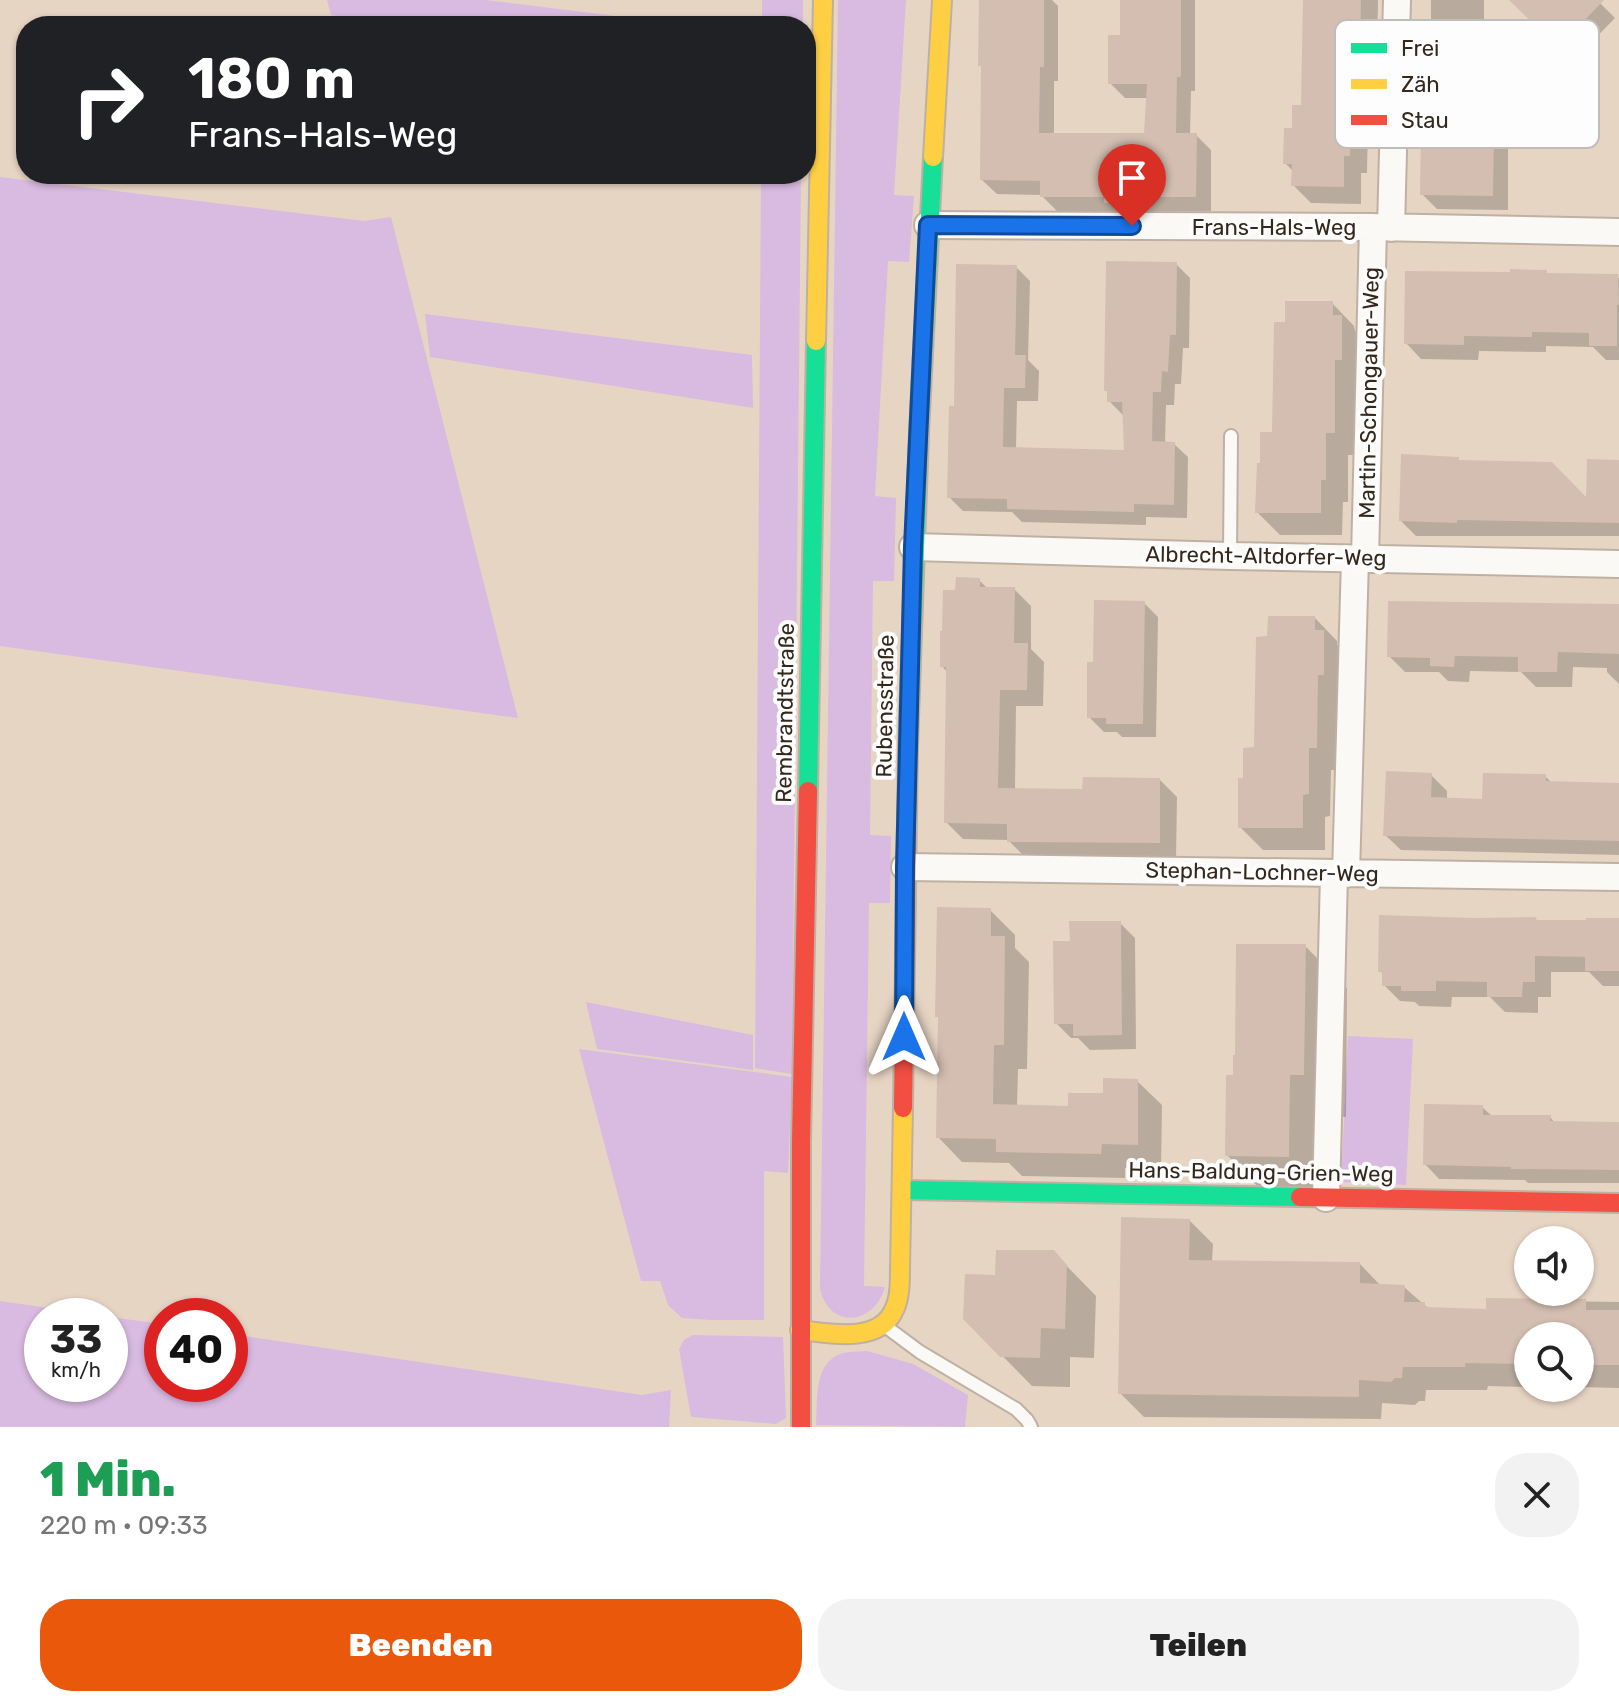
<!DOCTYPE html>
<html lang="de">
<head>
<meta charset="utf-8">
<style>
	body { margin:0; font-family:Rubik,sans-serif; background:#f2f2f2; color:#222; height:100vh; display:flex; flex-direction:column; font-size:30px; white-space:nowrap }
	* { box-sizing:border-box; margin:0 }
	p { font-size:26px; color:#767676 }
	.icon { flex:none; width:44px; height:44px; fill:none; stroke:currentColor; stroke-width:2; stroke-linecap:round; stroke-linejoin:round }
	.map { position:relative; height:1427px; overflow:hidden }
	.side { display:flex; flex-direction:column; background:#fff; flex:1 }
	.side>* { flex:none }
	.hud { position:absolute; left:16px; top:16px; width:800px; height:168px; border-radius:32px; box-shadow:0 2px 6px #0004; background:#202124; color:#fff; overflow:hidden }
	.controls { position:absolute; left:1514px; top:1226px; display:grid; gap:16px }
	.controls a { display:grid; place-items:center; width:80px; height:80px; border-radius:50%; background:#fff; box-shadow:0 2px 6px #0004; font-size:40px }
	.speed { position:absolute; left:24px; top:1298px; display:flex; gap:16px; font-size:40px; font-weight:700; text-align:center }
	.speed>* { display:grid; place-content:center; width:104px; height:104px; border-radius:50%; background:#fff; box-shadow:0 2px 6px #0004; line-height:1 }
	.speed small { font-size:20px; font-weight:400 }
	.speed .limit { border:12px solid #d22; background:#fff; color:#111 }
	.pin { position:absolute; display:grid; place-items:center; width:68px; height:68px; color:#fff; margin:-82px -34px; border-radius:50% 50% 50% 0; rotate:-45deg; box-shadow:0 0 8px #0007 }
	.pin .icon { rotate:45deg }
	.me { position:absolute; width:88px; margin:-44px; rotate:0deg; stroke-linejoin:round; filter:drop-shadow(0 0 6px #0008) }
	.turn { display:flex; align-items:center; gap:28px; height:168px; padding:0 40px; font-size:36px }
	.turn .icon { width:104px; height:104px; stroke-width:2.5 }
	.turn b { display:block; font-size:56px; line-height:68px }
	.round { display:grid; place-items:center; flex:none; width:84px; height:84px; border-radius:32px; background:#f2f2f2 }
	.head { display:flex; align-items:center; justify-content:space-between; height:136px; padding:0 40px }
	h1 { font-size:48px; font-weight:800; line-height:60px; color:#1e9e55 }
	.cta { display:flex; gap:16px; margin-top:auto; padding:16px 40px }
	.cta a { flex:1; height:92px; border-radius:32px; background:#ea580c; color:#fff; font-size:32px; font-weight:800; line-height:92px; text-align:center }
	.cta a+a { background:#f2f2f2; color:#222 }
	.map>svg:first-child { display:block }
	.green { fill:#d9bae1 }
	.shadow { fill:#0003 }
	.building { fill:#d3beb1 }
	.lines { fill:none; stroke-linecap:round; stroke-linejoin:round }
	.lane-casing { stroke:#beb1a3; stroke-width:16 }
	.street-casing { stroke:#beb1a3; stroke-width:30 }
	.fast-casing { stroke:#beb1a3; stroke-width:22 }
	.slow-casing { stroke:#beb1a3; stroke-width:22 }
	.jam-casing { stroke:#beb1a3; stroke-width:22 }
	.lane { stroke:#fbf9f6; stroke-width:12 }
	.street { stroke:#fbf9f6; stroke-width:26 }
	.fast { stroke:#16e098; stroke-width:18 }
	.slow { stroke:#ffcf43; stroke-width:18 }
	.jam { stroke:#f24e42; stroke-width:18 }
	.route-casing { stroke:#114b97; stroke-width:20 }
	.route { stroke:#1a73e8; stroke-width:14 }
	.labels { text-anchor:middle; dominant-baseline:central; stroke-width:8; stroke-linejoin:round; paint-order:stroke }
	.street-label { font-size:22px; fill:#34281c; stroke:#fcfdfc }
	.key { fill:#fcfdfc; stroke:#c0bdb9; stroke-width:2 }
	.key-label { font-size:22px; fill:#34281c }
</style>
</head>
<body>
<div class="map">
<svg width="1619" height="1427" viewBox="0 0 1619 1427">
	<rect width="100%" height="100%" fill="#e7d5c4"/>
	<path class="green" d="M 327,0 L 485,0 L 608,15 L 662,26 L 406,26 L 331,15 Z
		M 762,0 L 803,0 L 803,26 L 762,26 Z
		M 838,0 L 906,0 L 894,195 L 914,196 L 909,262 L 888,261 L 875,496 L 896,498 L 894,581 L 873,581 L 870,835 L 891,836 L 890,903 L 869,903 L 864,1286 L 885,1287 C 875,1324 830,1331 820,1289 Z
		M 761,174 L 801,174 L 792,1074 L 755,1068 Z
		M 0,177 L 364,221 L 391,217 L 518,718 L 0,646 Z
		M 425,314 L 752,355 L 753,408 L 430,357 Z
		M 586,1002 L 753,1035 L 753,1070 L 597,1049 Z
		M 1348,1036 L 1413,1039 L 1406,1185 L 1341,1182 Z
		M 579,1049 L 792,1077 L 788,1173 L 764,1171 L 764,1320 L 711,1320 L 682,1318 L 668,1305 L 660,1281 L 641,1281 Z
		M 0,1301 L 104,1316 L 42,1316 L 42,1384 L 110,1384 L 110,1317 L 162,1324 L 162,1384 L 230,1384 L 230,1334 L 642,1395 L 671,1390 L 669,1427 L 0,1427 Z
		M 693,1335 L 783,1337 L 786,1418 L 776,1424 L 691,1417 L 679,1349 L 684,1340 Z
		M 867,1351 L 913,1364 L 968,1395 L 965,1427 L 816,1425 C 818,1400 813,1365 840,1354 C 848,1351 859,1352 867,1351 Z"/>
	<path class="shadow" d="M 981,0 L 1052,0 L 1058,6 L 1058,81 L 1054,81 L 1054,135 L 1146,135 L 1148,98 L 1125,98 L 1110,83 L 1122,37 L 1122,0 L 1195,0 L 1195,91 L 1191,91 L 1190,135 L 1196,135 L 1211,150 L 1211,211 L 1145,211 L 1145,217 L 1121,217 L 1115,211 L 1057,211 L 1041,195 L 997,194 L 982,180 L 983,69 L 980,65 Z
		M 1304,0 L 1378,0 L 1376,124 L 1368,123 L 1367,173 L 1361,173 L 1361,204 L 1311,203 L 1293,185 L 1293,171 L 1285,163 L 1294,130 L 1303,107 Z
		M 1431,0 L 1484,0 L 1484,35 L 1445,35 L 1431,20 Z
		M 1512,0 L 1597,0 L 1615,18 L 1574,60 Z
		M 1493,134 L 1508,149 L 1508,210 L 1437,209 L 1422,194 Z
		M 1176,264 L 1190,278 L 1189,348 L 1183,348 L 1181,384 L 1175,384 L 1174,405 L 1166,405 L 1165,444 L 1174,444 L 1188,457 L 1187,518 L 1146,517 L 1146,525 L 1022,522 L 1012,512 L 963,511 L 949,497 L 956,408 L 1016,267 L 1030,281 L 1028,360 L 1039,371 L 1038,401 L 1017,401 L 1016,449 L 1126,452 L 1123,415 L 1109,401 L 1109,394 L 1106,390 Z
		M 1546,272 L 1550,275 L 1619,278 L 1619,360 L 1606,360 L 1593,347 L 1546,346 L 1546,352 L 1479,351 L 1478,360 L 1421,359 L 1406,343 Z
		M 1332,303 L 1354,326 L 1355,331 L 1364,340 L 1356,455 L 1348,455 L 1348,502 L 1343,502 L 1342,535 L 1280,535 L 1257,512 L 1262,465 L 1274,434 L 1287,324 Z
		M 1458,459 L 1461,462 L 1588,501 L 1619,462 L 1619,536 L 1416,536 L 1401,521 Z
		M 979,580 L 988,589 L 1014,589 L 1031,606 L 1031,649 L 1044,662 L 1043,706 L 1016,706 L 1015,790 L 1084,791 L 1160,780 L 1177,797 L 1176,859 L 1026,858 L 1008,840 L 963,839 L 946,822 L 948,673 L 942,666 L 957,592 Z
		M 1144,603 L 1158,617 L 1156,737 L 1122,737 L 1117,732 L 1104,732 L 1089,717 L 1095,664 Z
		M 1619,606 L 1619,684 L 1607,672 L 1607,668 L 1573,667 L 1572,687 L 1536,687 L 1521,672 L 1470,671 L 1469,682 L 1448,681 L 1439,672 L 1405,672 L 1389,656 Z
		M 1315,618 L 1337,641 L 1337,645 L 1346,654 L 1339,770 L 1331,770 L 1330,816 L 1325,817 L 1325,850 L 1263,850 L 1240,827 L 1256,749 L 1269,638 Z
		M 1431,775 L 1447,791 L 1447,800 L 1484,801 L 1545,776 L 1553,784 L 1619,785 L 1619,855 L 1401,850 L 1385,835 Z
		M 990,910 L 1015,935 L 1015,948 L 1029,962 L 1027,1069 L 1018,1069 L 1017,1107 L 1070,1108 L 1137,1081 L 1162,1105 L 1161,1169 L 1125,1168 L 1125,1178 L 1022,1176 L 1009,1163 L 962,1162 L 938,1137 L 940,1020 L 937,1016 Z
		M 1536,919 L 1538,922 L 1619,920 L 1619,986 L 1603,986 L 1589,972 L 1551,972 L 1551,997 L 1538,997 L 1538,1013 L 1505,1012 L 1490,997 L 1452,997 L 1451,1007 L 1419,1006 L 1415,1002 L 1400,1001 L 1384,985 L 1384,975 L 1380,971 Z
		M 1120,923 L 1135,938 L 1136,1049 L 1090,1050 L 1078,1038 L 1071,1038 L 1056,1023 L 1072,943 Z
		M 1305,946 L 1347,988 L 1346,1117 L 1331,1116 L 1330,1198 L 1269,1198 L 1227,1155 L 1235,1077 Z
		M 1482,1107 L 1493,1117 L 1550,1117 L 1555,1123 L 1619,1124 L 1619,1183 L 1528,1183 L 1525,1180 L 1439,1179 L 1425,1164 Z
		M 1190,1221 L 1213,1244 L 1212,1262 L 1360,1264 L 1381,1286 L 1404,1287 L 1429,1309 L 1488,1311 L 1488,1300 L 1619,1302 L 1619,1388 L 1580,1387 L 1580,1336 L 1528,1336 L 1528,1387 L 1488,1386 L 1487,1390 L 1426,1390 L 1425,1401 L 1419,1401 L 1415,1405 L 1382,1403 L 1381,1419 L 1144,1417 L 1120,1393 Z
		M 1053,1252 L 1096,1296 L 1094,1358 L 1070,1357 L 1070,1387 L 1032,1386 L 965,1318 L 997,1277 Z"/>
	<path class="building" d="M 979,0 L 1044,0 L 1044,67 L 1040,67 L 1039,133 L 1144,133 L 1147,84 L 1108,84 L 1108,35 L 1120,35 L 1120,0 L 1181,0 L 1181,77 L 1177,77 L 1176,133 L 1197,133 L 1196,197 L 1131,197 L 1131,203 L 1104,203 L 1104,197 L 1040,197 L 1040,181 L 980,180 L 981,66 L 978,66 Z
		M 1303,0 L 1361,0 L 1359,107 L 1351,106 L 1350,156 L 1344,156 L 1344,187 L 1291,186 L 1292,164 L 1283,164 L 1284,128 L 1292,128 L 1292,105 L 1301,105 Z
		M 1509,0 L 1604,0 L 1558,48 Z
		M 1421,128 L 1494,132 L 1493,196 L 1420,195 Z
		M 1106,261 L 1177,262 L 1176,335 L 1170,335 L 1168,372 L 1162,371 L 1161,392 L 1153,392 L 1152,441 L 1175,442 L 1174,505 L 1134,504 L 1134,512 L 1007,509 L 1007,499 L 947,498 L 949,406 L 954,406 L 956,264 L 1017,265 L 1015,355 L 1026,355 L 1025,388 L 1004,388 L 1003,447 L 1124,450 L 1122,402 L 1107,402 L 1107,391 L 1104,391 Z
		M 1510,269 L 1547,270 L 1547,273 L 1618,274 L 1619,305 L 1617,305 L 1617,346 L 1589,346 L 1589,333 L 1532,332 L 1532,337 L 1464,336 L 1464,345 L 1404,344 L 1405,271 L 1510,272 Z
		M 1285,301 L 1333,301 L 1333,315 L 1342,315 L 1342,360 L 1335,360 L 1335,433 L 1326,433 L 1326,480 L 1321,480 L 1321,513 L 1255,513 L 1257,463 L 1260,463 L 1260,432 L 1272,432 L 1274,322 L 1285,322 Z
		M 1401,454 L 1459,457 L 1459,460 L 1552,462 L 1586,497 L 1587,459 L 1619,460 L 1619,523 L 1457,520 L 1457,523 L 1399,521 Z
		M 956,577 L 980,578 L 980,587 L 1015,587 L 1014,643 L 1028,643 L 1027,690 L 1000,690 L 998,788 L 1082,789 L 1083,777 L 1160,778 L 1160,843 L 1007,842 L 1007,824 L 944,823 L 946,667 L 940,667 L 940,631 L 942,631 L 943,590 L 955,590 Z
		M 1094,600 L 1145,601 L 1143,724 L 1106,724 L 1106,718 L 1087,718 L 1087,662 L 1093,662 Z
		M 1388,601 L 1619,604 L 1619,654 L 1558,652 L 1557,672 L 1518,672 L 1518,657 L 1455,656 L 1454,667 L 1430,666 L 1430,658 L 1387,657 Z
		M 1268,616 L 1315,616 L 1315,630 L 1324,630 L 1324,675 L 1318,675 L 1317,748 L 1309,748 L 1309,794 L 1303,795 L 1303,828 L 1238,828 L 1238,778 L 1243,778 L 1243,748 L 1254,747 L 1256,637 L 1267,636 Z
		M 1386,771 L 1432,773 L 1431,797 L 1482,799 L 1483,773 L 1546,774 L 1546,781 L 1619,783 L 1619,841 L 1383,836 Z
		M 937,907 L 991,908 L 991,936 L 1005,936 L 1004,1045 L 994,1045 L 993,1104 L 1068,1106 L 1068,1093 L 1103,1093 L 1103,1078 L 1138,1079 L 1138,1145 L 1102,1144 L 1101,1154 L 996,1152 L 996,1139 L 936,1138 L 938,1017 L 935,1017 Z
		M 1379,915 L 1474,918 L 1536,917 L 1536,920 L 1586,920 L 1586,918 L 1619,918 L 1619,971 L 1585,971 L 1585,957 L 1535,956 L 1535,982 L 1523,982 L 1522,997 L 1487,997 L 1487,982 L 1436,981 L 1436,991 L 1401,991 L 1401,986 L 1382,986 L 1382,972 L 1378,972 Z
		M 1069,921 L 1121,921 L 1122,1035 L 1073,1036 L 1073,1024 L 1054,1024 L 1053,941 L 1070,941 Z
		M 1236,944 L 1306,944 L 1304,1075 L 1290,1075 L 1289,1157 L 1225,1156 L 1226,1075 L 1233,1075 L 1233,1055 L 1235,1055 Z
		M 1424,1104 L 1483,1105 L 1483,1115 L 1551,1115 L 1550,1121 L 1619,1122 L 1619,1170 L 1511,1169 L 1511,1167 L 1423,1165 Z
		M 1121,1217 L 1190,1219 L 1189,1260 L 1360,1262 L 1360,1283 L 1405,1285 L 1404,1302 L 1425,1302 L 1425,1307 L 1486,1309 L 1486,1298 L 1586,1299 L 1586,1310 L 1619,1310 L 1619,1365 L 1585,1365 L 1585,1359 L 1580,1359 L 1580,1336 L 1528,1336 L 1528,1364 L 1465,1363 L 1465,1367 L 1403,1367 L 1402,1378 L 1395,1378 L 1391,1382 L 1359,1380 L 1359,1397 L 1118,1394 Z
		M 996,1250 L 1054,1250 L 1067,1265 L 1065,1329 L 1041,1328 L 1040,1358 L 1000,1357 L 963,1319 L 965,1274 L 995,1275 Z"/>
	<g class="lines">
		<g class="lane-casing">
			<path id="lane" d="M 1230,556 L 1231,436
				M 885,1326 L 920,1352 L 1016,1409 L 1027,1420 L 1031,1427"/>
		</g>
		<g class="street-casing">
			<path id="street" d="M 928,225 L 1373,227 L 1619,232
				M 1391,228 L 1397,0
				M 913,547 L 1230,556 L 1619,564
				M 1365,559 L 1373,227
				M 905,867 L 1619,877
				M 1346,874 L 1355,559
				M 1326,1198 L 1334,874"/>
		</g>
		<g class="fast-casing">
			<path id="fast" d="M 908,747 L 919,433 L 933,157
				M 808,791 L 816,341
				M 902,1190 L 1300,1197"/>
		</g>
		<g class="slow-casing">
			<path id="slow" d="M 933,157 L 942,0
				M 816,341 L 823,0
				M 800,1330 C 828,1333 877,1344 893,1312 C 900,1300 900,1283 900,1269 L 903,1108"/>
		</g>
		<g class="jam-casing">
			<path id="jam" d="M 903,1108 L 908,747
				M 1300,1197 L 1619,1203
				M 801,1427 L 801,1142 L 808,791"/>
		</g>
		<use href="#lane" class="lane"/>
		<use href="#street" class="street"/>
		<use href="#fast" class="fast"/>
		<use href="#slow" class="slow"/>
		<use href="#jam" class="jam"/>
	</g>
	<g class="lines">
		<g class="route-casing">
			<path id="route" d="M 904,1037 L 905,867 L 913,547 L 928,225 L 1132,226"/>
		</g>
		<use href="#route" class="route"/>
	</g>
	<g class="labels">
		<g class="street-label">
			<text x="1274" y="227">Frans-Hals-Weg</text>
			<text transform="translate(1369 393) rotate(-89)">Martin-Schongauer-Weg</text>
			<text transform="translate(1266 556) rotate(1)">Albrecht-Altdorfer-Weg</text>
			<text transform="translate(885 706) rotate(-89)">Rubensstraße</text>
			<text transform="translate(785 713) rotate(-89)">Rembrandtstraße</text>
			<text transform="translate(1262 872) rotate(1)">Stephan-Lochner-Weg</text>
			<text transform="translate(1261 1172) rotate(1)">Hans-Baldung-Grien-Weg</text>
		</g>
	</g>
	<rect x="1335" y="20" width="264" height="128" rx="12" class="key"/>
	<rect x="1351" y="43" width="36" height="10" fill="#16e098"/>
	<rect x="1351" y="79" width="36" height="10" fill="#ffcf43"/>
	<rect x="1351" y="115" width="36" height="10" fill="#f24e42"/>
	<g class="key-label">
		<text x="1401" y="56">Frei</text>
		<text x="1401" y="92">Zäh</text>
		<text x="1401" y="128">Stau</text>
	</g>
</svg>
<div class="controls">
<a><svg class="icon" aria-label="sound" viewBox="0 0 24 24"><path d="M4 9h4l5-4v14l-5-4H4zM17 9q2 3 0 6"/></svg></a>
<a><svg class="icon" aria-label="search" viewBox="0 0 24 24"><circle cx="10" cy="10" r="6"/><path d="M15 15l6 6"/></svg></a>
</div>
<div class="speed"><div>33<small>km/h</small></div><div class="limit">40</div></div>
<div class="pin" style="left:1132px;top:226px;background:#d93025"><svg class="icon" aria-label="arrive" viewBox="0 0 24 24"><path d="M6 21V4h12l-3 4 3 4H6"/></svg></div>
<svg class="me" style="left:904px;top:1037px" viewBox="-20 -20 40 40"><path d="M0-17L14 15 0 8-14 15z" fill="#1a73e8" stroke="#fff" stroke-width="4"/></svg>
<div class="hud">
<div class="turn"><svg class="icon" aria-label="right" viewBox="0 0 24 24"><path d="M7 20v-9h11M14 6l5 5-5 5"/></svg><div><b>180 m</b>Frans-Hals-Weg</div></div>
</div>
</div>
<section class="side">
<div class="head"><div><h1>1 Min.</h1><p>220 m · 09:33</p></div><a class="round"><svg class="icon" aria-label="close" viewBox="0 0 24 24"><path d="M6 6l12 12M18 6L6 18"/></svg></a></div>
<div class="cta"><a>Beenden</a><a>Teilen</a></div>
</section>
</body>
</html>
